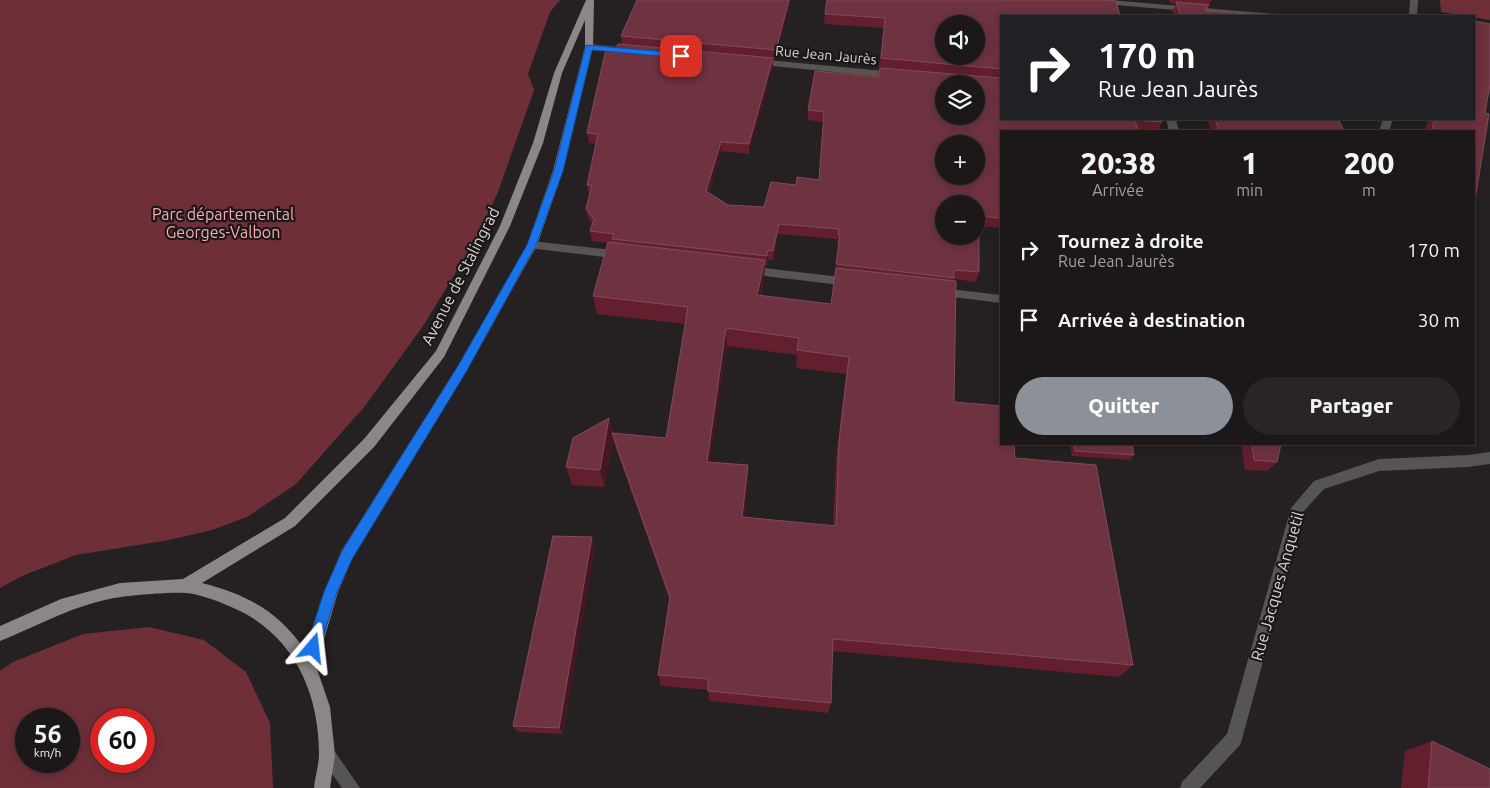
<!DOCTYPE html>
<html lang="fr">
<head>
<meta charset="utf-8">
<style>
	body { margin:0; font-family:Ubuntu,sans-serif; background:#292526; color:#f1f3f6; height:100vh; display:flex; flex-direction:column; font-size:19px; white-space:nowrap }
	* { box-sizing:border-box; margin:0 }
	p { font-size:16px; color:#a0a0a2 }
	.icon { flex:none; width:28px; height:28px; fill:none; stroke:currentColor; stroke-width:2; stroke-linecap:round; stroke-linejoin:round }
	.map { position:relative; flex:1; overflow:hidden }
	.sheet { position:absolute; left:1000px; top:130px; width:475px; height:315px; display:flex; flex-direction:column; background:#1c1819; border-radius:0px; box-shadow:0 2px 12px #0003,0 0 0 1px #3a3738 }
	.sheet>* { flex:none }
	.guide { position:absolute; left:1000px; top:15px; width:475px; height:105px; border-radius:0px; box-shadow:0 2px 12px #0003,0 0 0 1px #3a3738; background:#202124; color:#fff; overflow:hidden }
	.tools { position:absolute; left:935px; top:15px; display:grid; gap:10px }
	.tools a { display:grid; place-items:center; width:50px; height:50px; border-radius:50%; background:#1c1819; box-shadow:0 2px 12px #0003,0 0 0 1px #3a3738; font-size:25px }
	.speed { position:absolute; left:15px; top:708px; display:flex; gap:10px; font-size:25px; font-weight:700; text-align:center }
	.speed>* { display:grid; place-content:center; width:65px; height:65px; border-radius:50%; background:#1c1819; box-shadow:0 2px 12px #0003,0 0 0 1px #3a3738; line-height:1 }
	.speed small { font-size:12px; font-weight:400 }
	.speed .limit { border:8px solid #d22; background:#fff; color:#111 }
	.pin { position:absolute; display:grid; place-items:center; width:42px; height:42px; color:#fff; margin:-21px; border-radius:10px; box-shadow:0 2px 8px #0006 }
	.me { position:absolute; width:55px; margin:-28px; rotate:17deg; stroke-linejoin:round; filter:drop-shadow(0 0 4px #0008) }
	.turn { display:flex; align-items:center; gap:18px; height:105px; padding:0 15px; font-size:22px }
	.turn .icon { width:65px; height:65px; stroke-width:2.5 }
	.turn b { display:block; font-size:35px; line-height:42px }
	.eta { display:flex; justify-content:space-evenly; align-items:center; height:85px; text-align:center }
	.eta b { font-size:30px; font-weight:800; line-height:35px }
	.action { display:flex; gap:10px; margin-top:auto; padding:10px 15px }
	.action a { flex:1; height:58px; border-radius:30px; background:#8c9099; color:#fff; font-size:20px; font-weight:800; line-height:58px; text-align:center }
	.action a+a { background:#292526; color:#f1f3f6 }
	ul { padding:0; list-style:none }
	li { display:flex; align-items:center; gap:15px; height:70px; padding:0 15px }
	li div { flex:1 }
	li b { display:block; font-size:19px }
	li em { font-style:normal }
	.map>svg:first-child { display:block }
	.green { fill:#6f2f39; fill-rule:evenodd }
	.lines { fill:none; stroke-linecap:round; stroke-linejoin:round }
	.minor { fill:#575455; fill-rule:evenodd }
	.major { fill:#8c8787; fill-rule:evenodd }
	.wall { fill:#631f2e; fill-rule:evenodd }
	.shaded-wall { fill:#451721 }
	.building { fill:#6f3240; stroke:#804c57; fill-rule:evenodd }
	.route { fill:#1a73e8; stroke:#114b97 }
	.labels { text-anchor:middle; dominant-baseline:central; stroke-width:4.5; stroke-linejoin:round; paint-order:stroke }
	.far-street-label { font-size:14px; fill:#d8d5d5; stroke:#1c1717 }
	.park-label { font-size:16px; fill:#fbaab2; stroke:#1c1717 }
	.street-label { font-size:16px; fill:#d8d5d5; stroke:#1c1717 }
</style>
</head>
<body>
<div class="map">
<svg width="1490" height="788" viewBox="0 0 1490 788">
	<rect width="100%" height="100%" fill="#252021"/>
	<path class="green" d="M 0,0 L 560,0 L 550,12 L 528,74 L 534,90 L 498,192 L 477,238 L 423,326 L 365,406 L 296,484 L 247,517 L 212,530 L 169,540 L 76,555 L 22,576 L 0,588 Z
		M 1440,0 L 1490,0 L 1490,20 L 1441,12 Z
		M 149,627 L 204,640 L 246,672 L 270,723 L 273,788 L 0,788 L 0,671 L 13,662 L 83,634 ZM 26,719 L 69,719 L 69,761 L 26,761 ZM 101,719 L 144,719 L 144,761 L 101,761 Z"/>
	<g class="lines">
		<path class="minor" d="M 1075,0 L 1109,0 L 1274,14 L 1278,16 L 1247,16 L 1079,2 Z
			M 1410,0 L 1418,0 L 1417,16 L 1409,16 Z
			M 589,44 L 629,48 L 633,51 L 629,54 L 586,49 L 585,47 Z
			M 756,59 L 895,72 L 899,75 L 895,78 L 753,64 L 752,62 Z
			M 1166,119 L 1176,119 L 1179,131 L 1169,131 Z
			M 1383,119 L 1393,119 L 1389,131 L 1379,131 Z
			M 532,241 L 621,251 L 626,255 L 621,259 L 528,248 L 527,245 L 528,242 Z
			M 748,266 L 849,278 L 855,282 L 849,286 L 748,274 L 742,270 Z
			M 941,288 L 1001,295 L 1001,303 L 937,295 L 935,292 L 937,289 Z
			M 1490,452 L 1490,464 L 1468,467 L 1379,471 L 1324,489 L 1304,511 L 1242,739 L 1240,745 L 1200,788 L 1180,788 L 1182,782 L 1227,734 L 1291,508 L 1314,481 L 1379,459 L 1468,455 Z
			M 327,747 L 333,749 L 360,788 L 342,788 L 319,755 L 321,749 Z"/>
		<path class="major" d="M 586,0 L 594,0 L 593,47 L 563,171 L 537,245 L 466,372 L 352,559 L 338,592 L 316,666 L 330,707 L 335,755 L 330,788 L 314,788 C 315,777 319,765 319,754 C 319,689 291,631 229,606 C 215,600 199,594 185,593 C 170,592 136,595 121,597 C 77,603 40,625 0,641 L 0,626 L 61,599 L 120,583 L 183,579 L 285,518 L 364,439 L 436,351 L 500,226 L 533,143 L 554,73 ZM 585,20 L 585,47 L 553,171 L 527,245 L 458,366 L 342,550 L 324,592 L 305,650 C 278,611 248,595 202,583 L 295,526 L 374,447 L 444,357 L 510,226 L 543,143 L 562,73 Z"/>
	</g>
	<path class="wall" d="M 791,0 L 775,59 L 773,59 L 773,68 L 749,154 L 721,151 L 709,193 L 728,205 L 764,207 L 796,185 L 819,180 L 824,122 L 808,120 L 808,110 L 878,76 L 884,28 L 824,24 L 825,14 L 1001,16 L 1001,119 L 1162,119 L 1162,122 L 1158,131 L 1001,131 L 1001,228 L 979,226 L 979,272 L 976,282 L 954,279 L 953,281 L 954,402 L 1015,458 L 1133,665 L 1119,677 L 832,651 L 831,703 L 828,713 L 709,701 L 708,690 L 661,686 L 658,675 L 670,601 L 616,449 L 613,438 L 605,487 L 572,485 L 566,467 L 609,418 L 613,433 L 666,438 L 685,324 L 597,314 L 593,296 L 608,243 L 592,241 L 590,231 L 592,224 L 588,218 L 586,209 L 589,195 L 587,185 L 596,144 L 589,143 L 587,133 L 622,44 L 621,36 ZM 778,234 L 837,239 L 837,244 L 839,244 L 831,304 L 761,296 L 764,278 L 765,266 L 767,266 L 768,260 L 773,260 ZM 727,346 L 797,355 L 796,368 L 846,374 L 836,458 L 833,526 L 744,517 L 748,480 L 748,465 L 710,462 Z
		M 1169,0 L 1212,0 L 1205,11 L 1278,16 L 1174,16 L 1172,12 L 1176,4 L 1170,3 Z
		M 1207,119 L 1338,119 L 1344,131 L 1211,131 Z
		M 1428,119 L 1474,119 L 1474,131 L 1425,131 Z
		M 1070,444 L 1132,444 L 1134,455 L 1130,460 L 1072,456 Z
		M 1241,444 L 1281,444 L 1277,462 L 1267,471 L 1245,470 Z
		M 595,546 L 563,734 L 518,732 L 513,726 Z
		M 1432,741 L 1490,788 L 1401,788 L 1405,751 Z"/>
	<path class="shaded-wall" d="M 789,0 L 791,0 L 775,59 L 776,50 Z
		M 773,58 L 773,68 L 749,154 L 749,144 Z
		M 721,142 L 721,151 L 706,201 L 706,191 Z
		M 779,224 L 778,234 L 773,260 L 773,251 Z
		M 768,250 L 768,260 L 767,266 L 767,256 Z
		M 765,260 L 764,278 L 757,313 L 757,295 Z
		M 726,328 L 727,346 L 708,477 L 707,462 Z
		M 609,418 L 613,436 L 612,433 L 613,438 L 605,487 L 600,470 Z
		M 748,465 L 748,480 L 742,532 L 742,517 Z
		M 592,537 L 595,546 L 563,734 L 559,728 Z"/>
	<path class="building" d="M 637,0 L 789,0 L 776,50 L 621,36 Z
		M 827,0 L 1107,0 L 1116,1 L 1120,16 L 1001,16 L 1001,69 L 881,58 L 885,18 L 825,14 ZM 944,24 L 976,24 L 976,56 L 944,56 Z
		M 1176,2 L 1209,5 L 1205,11 L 1278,16 L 1181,16 Z
		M 1474,21 L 1490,24 L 1490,85 L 1485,113 L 1489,114 L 1474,206 L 1474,131 L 1432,131 L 1434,119 L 1474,119 Z
		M 618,44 L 773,58 L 749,144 L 721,142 L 706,191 L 728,205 L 764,207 L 771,182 L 796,185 L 797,177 L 819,180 L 824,112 L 808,110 L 815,71 L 879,77 L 880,68 L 1001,78 L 1001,119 L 1162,119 L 1162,122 L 1135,120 L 1138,131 L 1001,131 L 1001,218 L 979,216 L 979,272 L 954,270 L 954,278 L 836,264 L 840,235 L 838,234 L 839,229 L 779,224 L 773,251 L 768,250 L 767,256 L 612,239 L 614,234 L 590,231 L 594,219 L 586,209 L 592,185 L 587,185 L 598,134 L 587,133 L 605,53 L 616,47 ZM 944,84 L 976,84 L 976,116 L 944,116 ZM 944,144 L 976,144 L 976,176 L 944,176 ZM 944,204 L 976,204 L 976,236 L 944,236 Z
		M 1215,119 L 1338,119 L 1344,131 L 1219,131 Z
		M 608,242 L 765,260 L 757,295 L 831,304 L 836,268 L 956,281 L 954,402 L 1001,406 L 1001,444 L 1014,444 L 1015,458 L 1096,465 L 1133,665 L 833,639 L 831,703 L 708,691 L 708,679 L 658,675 L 670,597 L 612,433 L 666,438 L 688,307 L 593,296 ZM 726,328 L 799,338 L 797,350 L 849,357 L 839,442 L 836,526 L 742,517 L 748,465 L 707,462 Z
		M 609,418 L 600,470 L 566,467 L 573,438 Z
		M 1074,444 L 1132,444 L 1134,455 L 1075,451 Z
		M 1252,444 L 1281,444 L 1277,462 L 1254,460 Z
		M 553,536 L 592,537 L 559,728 L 513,726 Z
		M 1432,741 L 1490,769 L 1490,788 L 1428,788 Z"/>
	<path class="route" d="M 586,45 L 681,53 L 685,56 L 681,58 L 592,50 L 563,171 L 536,245 L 466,372 L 352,559 L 337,592 L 318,653 L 313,655 L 308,653 L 306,648 L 324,592 L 342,551 L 458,366 L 527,245 L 554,171 Z"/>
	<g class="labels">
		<g class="far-street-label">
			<text transform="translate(826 55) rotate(5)">Rue Jean Jaurès</text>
		</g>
		<g class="park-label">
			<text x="223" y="214">Parc départemental<tspan x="223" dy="18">Georges-Valbon</tspan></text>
		</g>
		<g class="street-label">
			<text transform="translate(460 276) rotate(-63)">Avenue de Stalingrad</text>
			<text transform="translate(1277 586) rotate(-74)">Rue Jacques Anquetil</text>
		</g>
	</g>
</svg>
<div class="tools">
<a><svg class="icon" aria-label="sound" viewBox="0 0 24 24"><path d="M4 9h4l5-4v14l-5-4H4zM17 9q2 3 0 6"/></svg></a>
<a><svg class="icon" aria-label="layers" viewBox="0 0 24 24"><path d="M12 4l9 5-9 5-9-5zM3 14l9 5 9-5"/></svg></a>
<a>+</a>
<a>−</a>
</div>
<div class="speed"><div>56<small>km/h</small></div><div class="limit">60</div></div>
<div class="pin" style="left:681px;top:56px;background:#d93025"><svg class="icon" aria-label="arrive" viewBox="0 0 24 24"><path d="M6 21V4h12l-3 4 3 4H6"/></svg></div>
<svg class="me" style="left:313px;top:648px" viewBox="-20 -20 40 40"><path d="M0-17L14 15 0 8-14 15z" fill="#1a73e8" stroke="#fff" stroke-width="4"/></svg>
<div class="guide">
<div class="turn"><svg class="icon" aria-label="right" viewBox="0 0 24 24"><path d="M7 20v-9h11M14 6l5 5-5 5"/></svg><div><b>170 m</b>Rue Jean Jaurès</div></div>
</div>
<section class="sheet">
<div class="eta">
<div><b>20:38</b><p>Arrivée</p></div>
<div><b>1</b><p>min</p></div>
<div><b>200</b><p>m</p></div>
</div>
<ul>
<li><svg class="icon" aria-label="right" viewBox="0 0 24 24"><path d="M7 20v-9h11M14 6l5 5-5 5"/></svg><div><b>Tournez à droite</b><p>Rue Jean Jaurès</p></div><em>170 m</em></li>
<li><svg class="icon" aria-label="arrive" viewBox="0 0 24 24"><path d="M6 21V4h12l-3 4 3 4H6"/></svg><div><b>Arrivée à destination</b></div><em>30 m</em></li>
</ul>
<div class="action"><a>Quitter</a><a>Partager</a></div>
</section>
</div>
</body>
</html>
